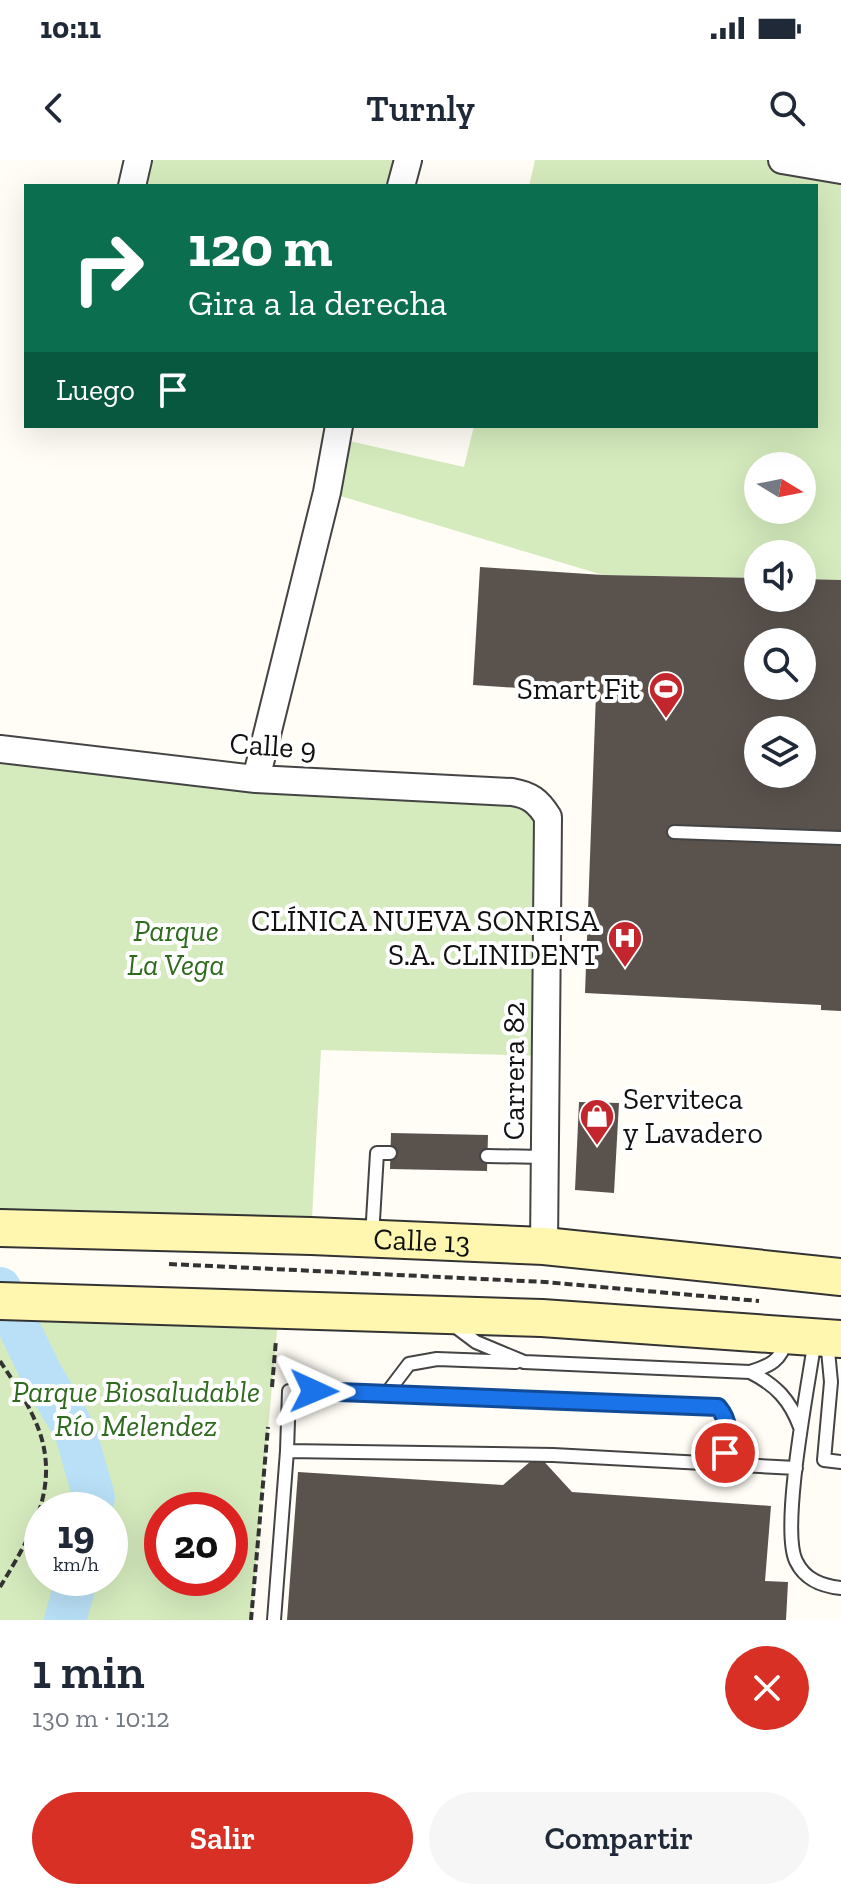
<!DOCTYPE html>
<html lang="es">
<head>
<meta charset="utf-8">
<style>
	body { margin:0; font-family:"Zilla Slab",serif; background:#f6f6f7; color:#1f2937; height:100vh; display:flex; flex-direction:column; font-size:30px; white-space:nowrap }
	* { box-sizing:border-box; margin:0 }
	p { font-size:26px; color:#747a83 }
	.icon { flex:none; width:44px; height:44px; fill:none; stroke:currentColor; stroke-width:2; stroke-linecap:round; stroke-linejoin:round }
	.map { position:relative; height:1460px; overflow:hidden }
	.sheet { display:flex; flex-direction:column; background:#fff; flex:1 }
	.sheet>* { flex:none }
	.hud { position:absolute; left:24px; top:24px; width:794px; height:244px; border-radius:0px; box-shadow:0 8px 32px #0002; background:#0b6e4f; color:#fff; overflow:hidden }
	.needle { width:52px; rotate:100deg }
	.buttons { position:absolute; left:744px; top:292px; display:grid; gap:16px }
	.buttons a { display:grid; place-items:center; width:72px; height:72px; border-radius:50%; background:#fff; box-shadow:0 8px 32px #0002; font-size:40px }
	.speed { position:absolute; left:24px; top:1332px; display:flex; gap:16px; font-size:40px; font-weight:700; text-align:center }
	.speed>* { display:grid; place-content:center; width:104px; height:104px; border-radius:50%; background:#fff; box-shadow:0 8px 32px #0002; line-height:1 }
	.speed small { font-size:20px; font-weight:400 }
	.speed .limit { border:12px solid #d22; background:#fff; color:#111 }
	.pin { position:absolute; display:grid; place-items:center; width:68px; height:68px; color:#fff; margin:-34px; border:4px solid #fff; border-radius:50%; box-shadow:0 2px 8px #0007 }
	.me { position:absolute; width:88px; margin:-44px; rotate:91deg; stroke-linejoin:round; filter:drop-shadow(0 0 6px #0008) }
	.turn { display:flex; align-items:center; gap:28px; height:168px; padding:0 32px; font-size:36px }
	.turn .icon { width:104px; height:104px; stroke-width:2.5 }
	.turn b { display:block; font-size:56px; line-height:68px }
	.then { display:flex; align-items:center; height:76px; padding:0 32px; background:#0003; gap:16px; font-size:30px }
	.round { display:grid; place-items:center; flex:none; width:84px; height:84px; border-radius:42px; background:#f6f6f7 }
	.summary { display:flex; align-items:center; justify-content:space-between; height:136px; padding:0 32px }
	h1 { font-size:48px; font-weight:600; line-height:60px }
	.button { display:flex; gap:16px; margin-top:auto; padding:16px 32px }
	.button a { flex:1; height:92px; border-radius:48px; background:#d93025; color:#fff; font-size:32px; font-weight:600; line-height:92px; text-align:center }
	.button a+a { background:#f6f6f7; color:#1f2937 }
	.status { display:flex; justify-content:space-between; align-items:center; height:56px; padding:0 40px; background:#fff; direction:ltr }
	.status svg { height:22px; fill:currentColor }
	header { display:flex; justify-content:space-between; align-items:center; height:104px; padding:0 32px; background:#fff; font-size:36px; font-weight:600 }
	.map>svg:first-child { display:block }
	.green { fill:#d5ebbd; fill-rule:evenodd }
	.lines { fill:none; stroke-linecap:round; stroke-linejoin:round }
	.river { stroke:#b9e0f7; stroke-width:42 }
	.building { fill:#5a524d; fill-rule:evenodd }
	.service-casing { stroke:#444; stroke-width:16 }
	.minor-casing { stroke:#444; stroke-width:30 }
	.secondary-casing { stroke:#333; stroke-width:40 }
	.path { stroke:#333; stroke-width:4; stroke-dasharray:8 4; stroke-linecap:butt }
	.service { stroke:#fff; stroke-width:12 }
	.minor { stroke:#fff; stroke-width:26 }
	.secondary { stroke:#fff6b0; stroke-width:36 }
	.route-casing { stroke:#114b97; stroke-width:20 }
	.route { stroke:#1a73e8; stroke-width:14 }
	.labels { text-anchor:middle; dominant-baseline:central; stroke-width:8; stroke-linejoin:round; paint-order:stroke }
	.poi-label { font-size:30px; fill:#111; stroke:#fff; text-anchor:end }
	.street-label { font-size:30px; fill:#111; stroke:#fff }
	.park-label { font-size:30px; font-style:italic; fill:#2f6b1f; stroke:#fff }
</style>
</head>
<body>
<div class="status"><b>10:11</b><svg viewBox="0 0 49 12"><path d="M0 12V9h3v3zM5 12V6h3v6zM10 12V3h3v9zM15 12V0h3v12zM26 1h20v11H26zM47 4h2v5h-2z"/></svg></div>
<header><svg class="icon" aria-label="back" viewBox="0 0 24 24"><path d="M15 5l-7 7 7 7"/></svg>Turnly<svg class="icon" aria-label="search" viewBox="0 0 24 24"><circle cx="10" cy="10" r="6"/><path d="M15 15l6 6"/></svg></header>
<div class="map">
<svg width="841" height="1460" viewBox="0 0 841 1460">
	<rect width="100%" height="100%" fill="#fffdf5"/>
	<path class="green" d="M 138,0 L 408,0 L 401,26 L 132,26 Z
		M 535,0 L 841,0 L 841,420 L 802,419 L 802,394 L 758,394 L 758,418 L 603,415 L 327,332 L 336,278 L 464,307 L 474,266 L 816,266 L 816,26 L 529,26 ZM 758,306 L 802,306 L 802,350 L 758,350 Z
		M 0,589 L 539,643 L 546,896 L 321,890 L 311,1076 L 0,1067 Z
		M 0,1141 L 279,1148 L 251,1460 L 0,1460 ZM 42,1350 L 110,1350 L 110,1418 L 42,1418 ZM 162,1350 L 230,1350 L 230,1418 L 162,1418 Z"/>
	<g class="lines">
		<path class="river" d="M 0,1128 L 42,1215 L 75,1271 L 94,1337 L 91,1350
			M 65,1460 L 77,1418"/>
	</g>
	<path class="building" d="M 480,407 L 603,415 L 758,418 L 758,438 L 802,438 L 802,419 L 841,420 L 841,851 L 821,850 L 821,845 L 585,833 L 596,533 L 473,525 ZM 758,482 L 802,482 L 802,526 L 758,526 ZM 758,570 L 802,570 L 802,614 L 758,614 Z
		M 579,942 L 619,943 L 614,1033 L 575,1030 Z
		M 391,973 L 488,975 L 487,1011 L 390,1009 Z
		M 538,1295 L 572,1332 L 771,1346 L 765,1421 L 788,1422 L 786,1460 L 287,1460 L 298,1312 L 503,1325 Z"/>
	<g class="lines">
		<g class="service-casing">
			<path id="service" d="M 674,672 L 841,678
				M 487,996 L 545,997
				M 372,1077 L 377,993 L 390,993
				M 452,1164 L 476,1182 L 524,1202 L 750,1212 C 770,1206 782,1200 786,1179
				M 815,1179 C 809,1221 780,1368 796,1401 C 805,1420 822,1426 841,1428
				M 827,1180 L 831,1222 L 824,1300 L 841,1302
				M 750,1212 C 776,1225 790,1240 800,1267
				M 387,1233 L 409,1204 L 437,1199 L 516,1202
				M 719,1302 C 731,1285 731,1263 718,1247 L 289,1231 L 287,1291 L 553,1295 L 796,1308
				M 274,1460 L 287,1291"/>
		</g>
		<g class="minor-casing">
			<path id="minor" d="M 782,0 L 841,10
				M 132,26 L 138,0
				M 401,26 L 408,0
				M 0,589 L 256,619 L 512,632 C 530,635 538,641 548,657 L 544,1086
				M 256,619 L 327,332 L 339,266"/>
		</g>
		<g class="secondary-casing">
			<g id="secondary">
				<path id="s1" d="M 0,1068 L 311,1076 L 544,1086 L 841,1117"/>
				<path d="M 0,1141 L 542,1158 L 841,1179"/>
			</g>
		</g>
		<path class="path" d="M 169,1104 L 545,1122 L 759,1141
			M 0,1201 C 11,1218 23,1235 32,1254 C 65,1320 34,1371 0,1427
			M 272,1227 L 276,1180
			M 251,1460 L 268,1267"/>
		<use href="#service" class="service"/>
		<use href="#minor" class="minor"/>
		<use href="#secondary" class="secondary"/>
	</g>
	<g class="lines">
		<g class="route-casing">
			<path id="route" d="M 314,1231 L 718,1247 C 730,1261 729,1276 725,1293"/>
		</g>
		<use href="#route" class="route"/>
	</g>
	<defs>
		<g id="stadium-pin" transform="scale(1.8)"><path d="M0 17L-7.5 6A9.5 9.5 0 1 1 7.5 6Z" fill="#c4262e" stroke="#fff"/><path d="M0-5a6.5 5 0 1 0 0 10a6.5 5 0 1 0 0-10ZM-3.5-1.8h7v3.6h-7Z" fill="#fff"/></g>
		<g id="hospital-pin" transform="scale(1.8)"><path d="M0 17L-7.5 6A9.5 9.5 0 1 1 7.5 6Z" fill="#c4262e" stroke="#fff"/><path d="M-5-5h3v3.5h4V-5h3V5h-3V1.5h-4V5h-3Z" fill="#fff"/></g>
		<g id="shop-pin" transform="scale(1.8)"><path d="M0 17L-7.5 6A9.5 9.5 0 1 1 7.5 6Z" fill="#c4262e" stroke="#fff"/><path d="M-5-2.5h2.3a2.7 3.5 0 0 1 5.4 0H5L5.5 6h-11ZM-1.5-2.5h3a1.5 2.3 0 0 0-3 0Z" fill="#fff"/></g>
	</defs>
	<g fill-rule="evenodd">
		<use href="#stadium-pin" x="666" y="529"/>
		<use href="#hospital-pin" x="625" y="778"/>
		<use href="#shop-pin" x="597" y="956"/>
	</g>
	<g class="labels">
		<g class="poi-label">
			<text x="640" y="529">Smart Fit</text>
			<text x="599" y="761">CLÍNICA NUEVA SONRISA<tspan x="599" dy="34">S.A. CLINIDENT</tspan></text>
			<text x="623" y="939" text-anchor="start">Serviteca<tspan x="623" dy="34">y Lavadero</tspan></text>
		</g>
		<g class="street-label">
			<text transform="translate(273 586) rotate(4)">Calle 9</text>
			<text transform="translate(514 911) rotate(-90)">Carrera 82</text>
			<text stroke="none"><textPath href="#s1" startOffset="422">Calle 13</textPath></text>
		</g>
		<g class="park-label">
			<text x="176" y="771">Parque<tspan x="176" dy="34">La Vega</tspan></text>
			<text x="136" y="1232">Parque Biosaludable<tspan x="136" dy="34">Río Melendez</tspan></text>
		</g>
	</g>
</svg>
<div class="buttons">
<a><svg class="needle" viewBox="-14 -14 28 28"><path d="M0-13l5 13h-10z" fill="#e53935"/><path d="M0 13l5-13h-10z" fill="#747a83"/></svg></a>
<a><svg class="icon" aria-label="sound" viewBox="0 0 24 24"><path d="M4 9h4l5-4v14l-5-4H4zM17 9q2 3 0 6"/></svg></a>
<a><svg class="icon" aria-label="search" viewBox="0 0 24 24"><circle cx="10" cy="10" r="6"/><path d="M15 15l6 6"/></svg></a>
<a><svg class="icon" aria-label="layers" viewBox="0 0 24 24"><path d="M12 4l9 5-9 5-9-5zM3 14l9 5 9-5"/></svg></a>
</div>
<div class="speed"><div>19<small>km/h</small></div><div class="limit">20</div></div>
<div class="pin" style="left:725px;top:1293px;background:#d93025"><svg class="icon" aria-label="arrive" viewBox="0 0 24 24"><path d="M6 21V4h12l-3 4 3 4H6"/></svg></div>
<svg class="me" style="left:314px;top:1231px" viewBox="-20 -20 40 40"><path d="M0-17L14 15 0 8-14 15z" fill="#1a73e8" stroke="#fff" stroke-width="4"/></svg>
<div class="hud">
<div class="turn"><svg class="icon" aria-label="right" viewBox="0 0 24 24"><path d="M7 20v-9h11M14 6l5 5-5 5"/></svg><div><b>120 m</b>Gira a la derecha</div></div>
<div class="then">Luego<svg class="icon" aria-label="arrive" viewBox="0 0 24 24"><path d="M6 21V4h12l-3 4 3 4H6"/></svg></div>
</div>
</div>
<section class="sheet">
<div class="summary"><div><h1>1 min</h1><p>130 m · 10:12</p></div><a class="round" style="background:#d93025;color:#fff"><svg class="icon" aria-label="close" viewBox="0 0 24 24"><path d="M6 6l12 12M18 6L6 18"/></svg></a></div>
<div class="button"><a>Salir</a><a>Compartir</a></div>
</section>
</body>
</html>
